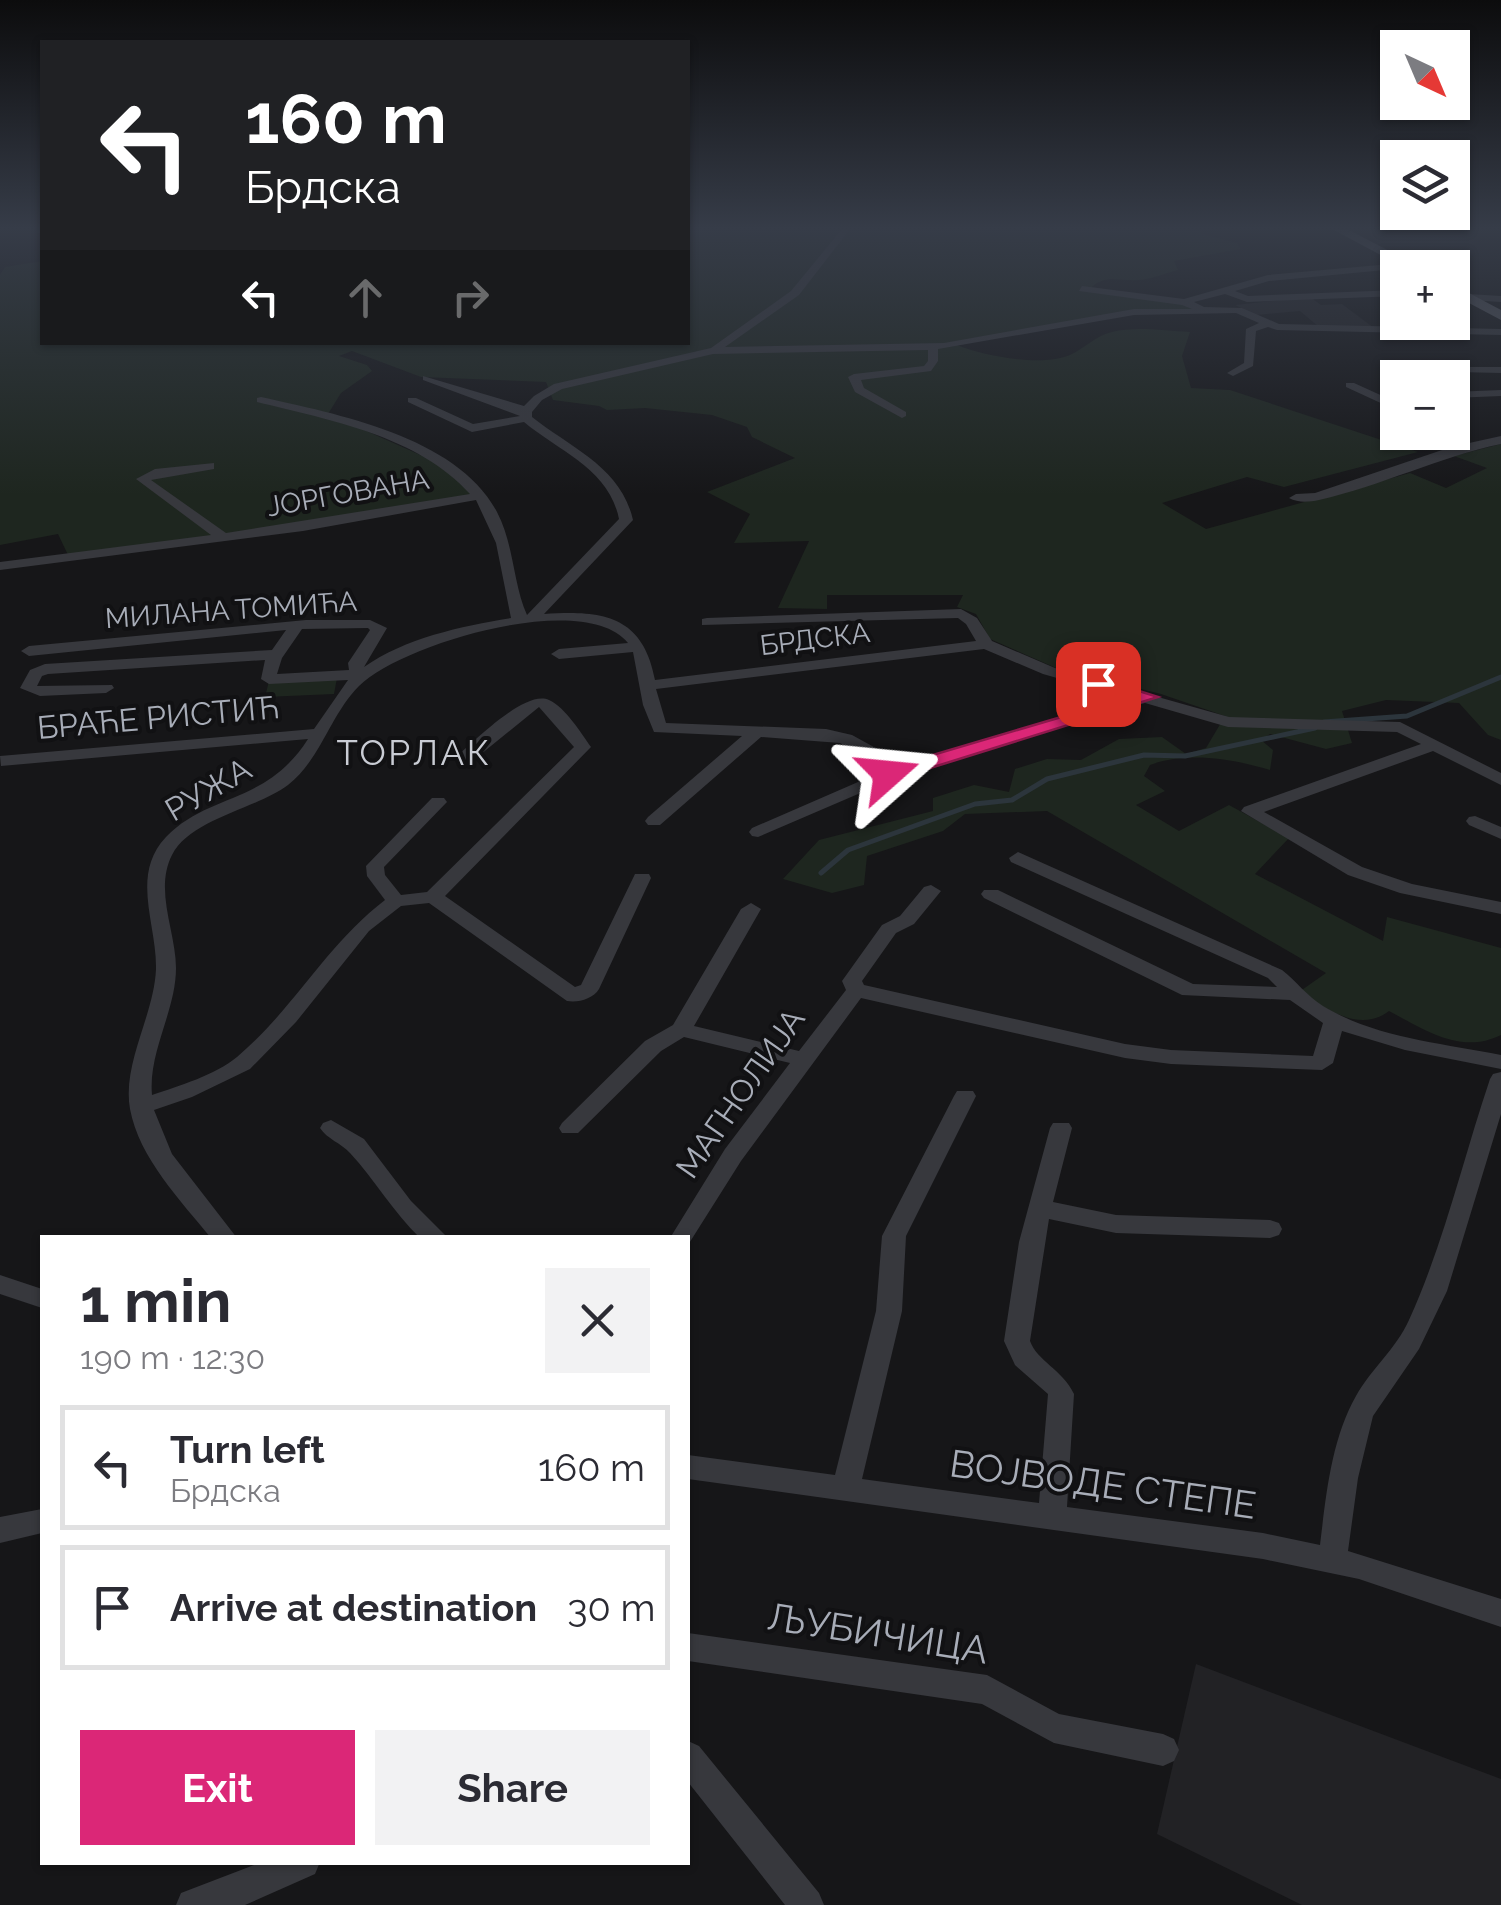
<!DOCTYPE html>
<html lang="en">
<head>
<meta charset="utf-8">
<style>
	body { margin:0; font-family:Raleway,sans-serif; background:#f2f2f3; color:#2b2b33; height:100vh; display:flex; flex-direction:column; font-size:38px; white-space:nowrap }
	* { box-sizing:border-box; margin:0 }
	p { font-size:32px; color:#7c7c81 }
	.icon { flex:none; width:55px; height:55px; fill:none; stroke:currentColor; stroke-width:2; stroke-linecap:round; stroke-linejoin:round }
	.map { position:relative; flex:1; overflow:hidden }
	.sheet { position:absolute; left:40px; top:1235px; width:650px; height:630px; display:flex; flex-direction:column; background:#fff; border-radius:0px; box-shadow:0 2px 8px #0004 }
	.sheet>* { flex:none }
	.hud { position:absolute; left:40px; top:40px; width:650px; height:305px; border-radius:0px; box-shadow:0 2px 8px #0004; background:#202124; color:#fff; overflow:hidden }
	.needle { width:65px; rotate:136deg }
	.controls { position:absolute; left:1380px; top:30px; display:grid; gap:20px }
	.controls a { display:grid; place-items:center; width:90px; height:90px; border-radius:0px; background:#fff; box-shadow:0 2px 8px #0004; font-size:50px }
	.pin { position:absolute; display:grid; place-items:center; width:85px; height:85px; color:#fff; margin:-42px; border-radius:20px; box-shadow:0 5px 15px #0006 }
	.me { position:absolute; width:110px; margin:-55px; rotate:72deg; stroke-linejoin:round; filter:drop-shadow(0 0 8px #0008) }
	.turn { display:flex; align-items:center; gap:35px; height:210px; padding:0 40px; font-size:45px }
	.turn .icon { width:130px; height:130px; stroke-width:2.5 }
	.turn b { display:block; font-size:70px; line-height:85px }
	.lanes { display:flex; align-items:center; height:95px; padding:0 40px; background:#0003; justify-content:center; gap:50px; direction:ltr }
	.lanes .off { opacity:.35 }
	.round { display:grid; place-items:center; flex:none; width:105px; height:105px; border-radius:0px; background:#f2f2f3 }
	.headline { display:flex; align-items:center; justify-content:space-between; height:170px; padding:0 40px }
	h1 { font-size:60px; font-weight:700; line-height:75px }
	.action { display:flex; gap:20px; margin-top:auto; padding:20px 40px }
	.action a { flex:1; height:115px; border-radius:0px; background:#db2777; color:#fff; font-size:40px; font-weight:700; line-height:115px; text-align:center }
	.action a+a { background:#f2f2f3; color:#2b2b33 }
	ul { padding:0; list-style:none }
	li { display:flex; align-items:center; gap:30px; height:125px; margin:0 20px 15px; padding:0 20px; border:5px solid #e1e1e2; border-radius:0px }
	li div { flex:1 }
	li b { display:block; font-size:38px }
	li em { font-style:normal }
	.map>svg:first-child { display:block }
	.built { fill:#222225 }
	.green { fill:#1e261f }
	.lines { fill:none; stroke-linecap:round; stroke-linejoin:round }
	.stream { stroke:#2c353c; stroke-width:5 }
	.minor { fill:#37383d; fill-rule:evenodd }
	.major { fill:#53555c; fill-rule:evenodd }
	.route { fill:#db2777; stroke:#8e194d; stroke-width:2.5 }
	.labels { text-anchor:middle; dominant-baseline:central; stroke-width:8; stroke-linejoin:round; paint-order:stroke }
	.far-street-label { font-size:28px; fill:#a8adb8; stroke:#111113 }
	.street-label { font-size:32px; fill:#a8adb8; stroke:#111113 }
	.neighbourhood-label { font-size:35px; letter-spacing:2.5px; fill:#c9ccd4; stroke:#111113 }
	.near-street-label { font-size:38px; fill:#a8adb8; stroke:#111113 }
</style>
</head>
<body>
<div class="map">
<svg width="1501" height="1905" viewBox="0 0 1501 1905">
	<rect width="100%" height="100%" fill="#161618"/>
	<path class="built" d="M 1310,297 L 1321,305 L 1342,304 L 1374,328 L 1319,327 L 1300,311 L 1256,315 L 1235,305 Z
		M 1196,1664 L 1501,1779 L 1501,1905 L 1302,1905 L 1157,1834 Z"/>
	<path class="green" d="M 688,229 L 1201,229 L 1202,234 L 1237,243 L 1241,249 L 1174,261 L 1178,270 C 1166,273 1152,279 1139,280 C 1121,282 1106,274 1092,287 L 1178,302 L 1198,310 L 1147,311 L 957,345 C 984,356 1042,367 1070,355 C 1085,348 1095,336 1112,332 C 1135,326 1166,331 1190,332 L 1182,356 L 1191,388 L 1230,390 L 1418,452 L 1284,487 L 1247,477 L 1162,503 L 1206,529 L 1410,473 L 1446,488 L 1487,468 L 1454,456 L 1501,444 L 1501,740 L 1488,735 L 1459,703 L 1386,700 L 1342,711 L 1352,743 L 1326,749 L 1270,734 L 1261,740 L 1273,750 L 1270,770 C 1233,759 1187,751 1150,765 L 1144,776 L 1165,791 L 1136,805 L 1179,831 L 1229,805 L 1289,838 L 1255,874 L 1383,941 L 1387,917 L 1501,948 L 1501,1035 C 1461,1055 1425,1030 1389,1011 C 1359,1034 1326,1008 1299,992 L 1326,973 L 1047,811 L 965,814 L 943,831 L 867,856 L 864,885 L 832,893 L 783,879 L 819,840 L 933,811 L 933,798 L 974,785 L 1009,792 L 1015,769 L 1047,759 L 1081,760 L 1119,739 L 1162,737 L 1186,754 L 1206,748 L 1225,716 L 1161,694 L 1056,668 L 990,639 L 976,614 L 957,607 L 963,595 L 827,595 L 827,609 L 778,608 L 809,541 L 734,543 L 750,514 L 707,492 L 795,458 L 752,437 L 747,427 L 712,415 L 645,408 L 607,410 L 599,406 L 553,400 L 546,382 L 421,377 L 352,351 L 339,356 L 367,365 L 372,371 L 341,393 L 328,414 L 443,465 L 475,496 L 69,557 L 58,534 L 0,545 L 0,275 L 5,267 L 42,261 L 42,342 L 688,342 Z
		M 337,678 L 334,694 L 265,697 L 269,681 Z"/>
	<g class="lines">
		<path class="stream" d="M 1324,722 L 1407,716 L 1501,677
			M 821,873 L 848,850 L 975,804 L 1012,800 L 1047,779 L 1144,755 L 1185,756 L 1315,728"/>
		<path class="minor" d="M 37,229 L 42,229 L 42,233 L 36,233 Z
			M 842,229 L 850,229 L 799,295 L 725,347 L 944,343 L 1134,309 L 1192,309 L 1182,305 L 1079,291 L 1082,286 L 1184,299 L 1268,275 L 1413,262 L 1416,267 L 1269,281 L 1235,291 L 1248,296 L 1398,290 L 1398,296 L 1247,302 L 1225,294 L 1194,302 L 1204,307 L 1242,308 L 1279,324 L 1501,329 L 1501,335 L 1277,330 L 1268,327 L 1256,331 L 1253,366 L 1233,376 L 1227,373 L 1244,363 L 1246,329 L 1259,323 L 1236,313 L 1134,315 L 938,349 L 938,361 L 931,371 L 861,380 L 864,388 L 906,412 L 906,416 L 902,418 L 855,392 L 848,377 L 854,374 L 924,366 L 928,361 L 928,350 L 713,354 L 562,389 L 542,400 L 532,412 L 532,417 C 571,448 621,467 633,520 L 544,614 C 602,610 643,615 655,680 L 976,641 L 966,624 L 958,618 L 702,625 L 702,619 L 707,618 L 961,609 L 977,618 L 992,641 L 1055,668 L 1229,717 L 1400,722 L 1501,773 L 1501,785 L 1433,751 L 1264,812 L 1362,867 L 1412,884 L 1501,902 L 1501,914 L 1400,893 L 1348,875 L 1241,811 L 1244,807 L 1421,744 L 1397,732 L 1228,727 L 1145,703 L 907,773 L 758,837 L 752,836 L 749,832 L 752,828 L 888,769 L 840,743 L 761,737 L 660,825 L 648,825 L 645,821 L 648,817 L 742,736 L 654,732 L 643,705 L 633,652 L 559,659 L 551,654 L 559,649 L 628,643 C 585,589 401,644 359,686 C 330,715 321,759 288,785 C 256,809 190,819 172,855 C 154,890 176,932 176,968 C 176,1011 148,1052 152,1095 C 179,1086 215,1075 237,1057 C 293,1010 326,945 385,900 L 367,876 L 366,866 L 432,798 L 444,798 L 447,802 L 384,867 L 385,875 L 401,895 L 427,892 L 574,747 L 539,707 L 470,763 L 458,763 L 458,755 C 476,740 526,689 549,700 C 565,707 581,733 591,747 L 445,896 L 575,987 L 581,985 L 635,874 L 649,874 L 651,878 L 599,989 C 593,999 578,1003 567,1001 L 429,903 L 401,906 L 369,931 L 296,1022 L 250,1069 L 192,1097 L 154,1110 L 172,1154 L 237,1238 L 211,1238 C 181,1201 139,1158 130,1109 C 122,1063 154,1016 156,969 C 157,924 130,875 166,837 C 210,792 266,805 308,739 L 1,766 L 0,756 L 314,729 L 348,680 L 269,684 L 261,679 L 265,660 L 48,674 L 42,676 L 37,686 L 112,685 L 114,688 L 106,693 L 40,696 L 20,688 L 30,670 L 45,664 L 272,650 L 286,630 L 29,656 L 21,651 L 29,646 L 306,620 L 370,620 L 387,628 L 364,667 C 405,638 462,626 511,618 L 496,543 L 476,500 L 303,531 L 0,570 L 0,562 L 211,535 L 136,479 L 155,469 L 214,463 L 214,469 L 151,480 L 226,533 L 470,494 C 418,436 330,420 257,402 L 257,398 L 261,397 C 337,414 458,437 497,512 C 514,544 513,584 527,615 L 619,519 C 609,469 560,452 524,422 L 472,432 L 408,402 L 408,398 L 416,398 L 473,424 L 520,416 L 423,380 L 423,376 L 524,406 L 534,396 L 554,384 L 711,348 L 791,291 ZM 368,628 L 370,630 L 348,663 L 349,670 L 277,674 L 282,658 L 302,629 ZM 984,649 L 1043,674 L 1127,698 L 903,763 L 852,735 L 826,729 L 666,723 L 656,689 Z
			M 1452,293 L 1501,296 L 1501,302 L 1452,299 Z
			M 1462,367 L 1501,367 L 1501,373 L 1458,372 L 1458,368 Z
			M 1346,383 L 1354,383 L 1398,403 L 1398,411 L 1346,387 Z
			M 1501,390 L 1501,396 L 1452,398 L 1452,392 Z
			M 1501,436 L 1501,444 C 1439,457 1381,486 1319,500 C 1309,502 1298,503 1289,498 L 1296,494 L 1315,493 L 1451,447 Z
			M 1475,816 L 1501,827 L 1501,839 L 1469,825 L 1466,821 L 1469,817 Z
			M 1018,852 L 1282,970 C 1296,981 1307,996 1323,1006 C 1376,1038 1441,1043 1501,1055 L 1501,1069 L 1405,1050 L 1342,1031 L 1333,1063 L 1322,1070 L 1171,1064 L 1125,1058 L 861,998 L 741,1161 L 688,1245 L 688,1238 L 670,1238 L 725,1149 L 790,1063 L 684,1037 L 661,1051 L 578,1133 L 562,1133 L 559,1128 L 562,1123 L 645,1041 L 673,1025 L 741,909 L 751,903 L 761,909 L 694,1026 L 799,1051 L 846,990 L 842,981 L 882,925 L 900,916 L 924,887 L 931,885 L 941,891 L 914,924 L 896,933 L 862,981 L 864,985 L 1125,1044 L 1171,1050 L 1313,1056 L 1323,1023 L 1290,1000 L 1182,995 L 984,898 L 981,894 L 984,890 L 998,890 L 1193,984 L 1277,987 L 1268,978 L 1011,862 L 1009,858 Z
			M 1501,1072 L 1501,1114 L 1447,1291 L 1419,1349 L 1373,1416 L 1358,1478 L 1348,1551 L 1501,1599 L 1501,1627 L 1359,1579 L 1263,1559 L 688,1479 L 688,1455 L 835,1475 L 876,1311 L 882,1236 L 954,1096 L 957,1091 L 973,1091 L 976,1096 L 906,1236 L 902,1311 L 862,1479 L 1039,1503 L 1048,1394 L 1015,1365 L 1004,1341 L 1019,1242 L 1050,1128 L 1053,1123 L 1069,1123 L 1072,1128 L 1053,1202 L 1116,1215 L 1270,1220 L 1279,1223 L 1282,1229 L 1279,1235 L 1270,1238 L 1116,1233 L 1049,1219 L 1030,1341 C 1037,1361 1062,1369 1074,1394 L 1067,1507 L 1263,1533 L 1320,1545 C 1326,1496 1331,1440 1356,1396 C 1371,1369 1396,1349 1409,1320 C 1444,1243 1463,1159 1490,1079 L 1493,1074 Z
			M 331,1120 L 364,1139 L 411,1201 L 448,1238 L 420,1238 C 393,1212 375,1180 350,1153 C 341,1143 327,1139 320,1128 L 323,1123 Z
			M 0,1275 L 42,1289 L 42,1308 L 0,1294 Z
			M 42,1509 L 42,1533 L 0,1543 L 0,1517 Z
			M 688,1633 L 987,1675 L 1059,1714 L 1163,1734 L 1174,1739 L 1179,1750 L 1174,1761 L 1163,1766 L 1054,1743 L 982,1704 L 688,1661 Z
			M 688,1741 L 699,1746 L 819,1893 L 824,1905 L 785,1905 L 688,1782 Z
			M 262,1862 L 320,1862 L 315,1874 L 245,1905 L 176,1905 L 181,1893 Z"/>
		<path class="major" d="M 1332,229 L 1347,229 L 1422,268 L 1405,268 Z
			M 1452,284 L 1501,310 L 1501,320 L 1452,294 Z"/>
	</g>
	<linearGradient id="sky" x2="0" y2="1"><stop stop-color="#0c0c0d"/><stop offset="0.46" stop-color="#363c48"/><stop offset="1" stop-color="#363c48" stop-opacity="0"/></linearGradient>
	<rect width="1501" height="495" fill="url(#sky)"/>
	<path class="route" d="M 1098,678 L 1158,697 L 895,779 L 882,779 L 879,774 L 882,770 L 1129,697 L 1091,687 L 1091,680 Z"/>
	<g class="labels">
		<g class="far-street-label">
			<text transform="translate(348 493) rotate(-10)">ЈОРГОВАНА</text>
			<text transform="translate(231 610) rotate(-4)">МИЛАНА ТОМИЋА</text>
			<text transform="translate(815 639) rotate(-7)">БРДСКА</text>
		</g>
		<g class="street-label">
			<text transform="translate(158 717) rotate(-5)">БРАЋЕ РИСТИЋ</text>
			<text transform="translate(208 789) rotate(-30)">РУЖА</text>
			<text transform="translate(740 1093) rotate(-55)">МАГНОЛИЈА</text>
		</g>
		<g class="neighbourhood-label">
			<text x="414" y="752">ТОРЛАК</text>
		</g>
		<g class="near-street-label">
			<text transform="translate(1103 1484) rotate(8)">ВОЈВОДЕ СТЕПЕ</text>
			<text transform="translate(878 1633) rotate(9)">ЉУБИЧИЦА</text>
		</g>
	</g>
</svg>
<div class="controls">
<a><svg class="needle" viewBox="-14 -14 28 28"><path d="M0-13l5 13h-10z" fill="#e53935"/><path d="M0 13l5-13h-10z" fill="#7c7c81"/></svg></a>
<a><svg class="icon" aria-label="layers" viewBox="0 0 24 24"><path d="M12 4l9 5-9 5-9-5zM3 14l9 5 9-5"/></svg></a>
<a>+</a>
<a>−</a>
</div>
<div class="pin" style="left:1098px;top:684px;background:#d93025"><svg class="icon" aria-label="arrive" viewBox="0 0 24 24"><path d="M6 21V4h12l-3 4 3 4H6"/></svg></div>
<svg class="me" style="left:888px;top:774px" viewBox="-20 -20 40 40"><path d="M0-17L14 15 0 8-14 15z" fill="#db2777" stroke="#fff" stroke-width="4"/></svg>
<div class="hud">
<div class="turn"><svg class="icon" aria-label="left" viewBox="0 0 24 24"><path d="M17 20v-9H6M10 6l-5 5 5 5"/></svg><div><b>160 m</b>Брдска</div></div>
<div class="lanes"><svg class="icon" aria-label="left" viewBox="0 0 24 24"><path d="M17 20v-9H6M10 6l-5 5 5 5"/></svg><svg class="icon off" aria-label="ahead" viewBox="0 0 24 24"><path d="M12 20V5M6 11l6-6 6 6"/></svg><svg class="icon off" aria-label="right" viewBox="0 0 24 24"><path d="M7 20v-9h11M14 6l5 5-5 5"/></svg></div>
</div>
<section class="sheet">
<div class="headline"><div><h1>1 min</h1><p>190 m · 12:30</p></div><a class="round"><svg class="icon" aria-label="close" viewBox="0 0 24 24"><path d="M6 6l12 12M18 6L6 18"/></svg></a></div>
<ul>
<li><svg class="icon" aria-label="left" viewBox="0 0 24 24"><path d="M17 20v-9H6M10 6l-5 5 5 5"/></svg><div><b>Turn left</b><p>Брдска</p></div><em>160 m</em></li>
<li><svg class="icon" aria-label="arrive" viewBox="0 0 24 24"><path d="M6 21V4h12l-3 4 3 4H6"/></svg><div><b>Arrive at destination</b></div><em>30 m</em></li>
</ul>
<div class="action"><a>Exit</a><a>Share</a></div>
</section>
</div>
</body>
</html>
